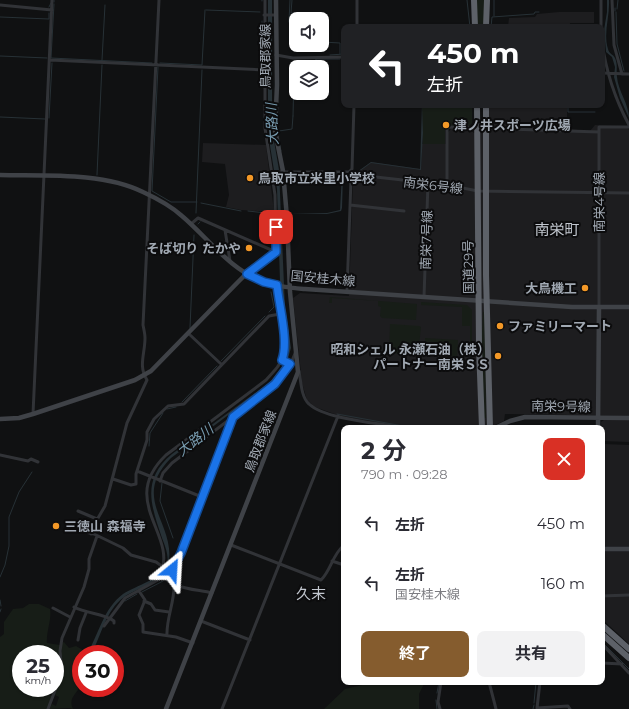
<!DOCTYPE html>
<html lang="ja">
<head>
<meta charset="utf-8">
<style>
	body { margin:0; font-family:Montserrat,"Noto Sans JP",sans-serif; background:#f2f2f3; color:#2b2b33; height:100vh; display:flex; flex-direction:column; font-size:15px; white-space:nowrap }
	* { box-sizing:border-box; margin:0 }
	p { font-size:13px; color:#7c7c81 }
	.icon { flex:none; width:22px; height:22px; fill:none; stroke:currentColor; stroke-width:2; stroke-linecap:round; stroke-linejoin:round }
	.map { position:relative; flex:1; overflow:hidden }
	.panel { position:absolute; left:341px; top:425px; width:264px; height:260px; display:flex; flex-direction:column; background:#fff; border-radius:8px; box-shadow:0 1px 3px #0004 }
	.panel>* { flex:none }
	.hud { position:absolute; left:341px; top:24px; width:264px; height:84px; border-radius:8px; box-shadow:0 1px 3px #0004; background:#202124; color:#fff; overflow:hidden }
	.buttons { position:absolute; left:289px; top:12px; display:grid; gap:8px }
	.buttons a { display:grid; place-items:center; width:40px; height:40px; border-radius:8px; background:#fff; box-shadow:0 1px 3px #0004; font-size:20px }
	.speed { position:absolute; left:12px; top:645px; display:flex; gap:8px; font-size:20px; font-weight:700; text-align:center }
	.speed>* { display:grid; place-content:center; width:52px; height:52px; border-radius:50%; background:#fff; box-shadow:0 1px 3px #0004; line-height:1 }
	.speed small { font-size:10px; font-weight:400 }
	.speed .limit { border:6px solid #d22; background:#fff; color:#111 }
	.pin { position:absolute; display:grid; place-items:center; width:34px; height:34px; color:#fff; margin:-17px; border-radius:8px; box-shadow:0 2px 6px #0006 }
	.me { position:absolute; width:44px; margin:-22px; rotate:27deg; stroke-linejoin:round; filter:drop-shadow(0 0 3px #0008) }
	.turn { display:flex; align-items:center; gap:14px; height:84px; padding:0 20px; font-size:18px }
	.turn .icon { width:52px; height:52px; stroke-width:2.5 }
	.turn b { display:block; font-size:28px; line-height:34px }
	.round { display:grid; place-items:center; flex:none; width:42px; height:42px; border-radius:8px; background:#f2f2f3 }
	.overview { display:flex; align-items:center; justify-content:space-between; height:68px; padding:0 20px }
	h1 { font-size:24px; font-weight:700; line-height:30px }
	.cta { display:flex; gap:8px; margin-top:auto; padding:8px 20px }
	.cta a { flex:1; height:46px; border-radius:8px; background:#855c2e; color:#fff; font-size:16px; font-weight:700; line-height:46px; text-align:center }
	.cta a+a { background:#f2f2f3; color:#2b2b33 }
	ul { padding:0; list-style:none }
	li { display:flex; align-items:center; gap:12px; height:60px; padding:0 20px }
	li div { flex:1 }
	li b { display:block; font-size:15px }
	li em { font-style:normal }
	.map>svg:first-child { display:block }
	.built { fill:#1d1d1f }
	.green { fill:#171d17 }
	.water { fill:#273136 }
	.lines { fill:none; stroke-linecap:round; stroke-linejoin:round }
	.stream { stroke:#273136; stroke-width:1 }
	.street { stroke:#313337; stroke-width:3 }
	.secondary { stroke:#3f4247; stroke-width:4.5 }
	.highway { stroke:#5d6168; stroke-width:6 }
	.route-casing { stroke:#114b97; stroke-width:10 }
	.route { stroke:#1a73e8; stroke-width:7 }
	.poi-dot { fill:#f39827; stroke:#0c0c0d; stroke-width:1.5 }
	.labels { text-anchor:middle; dominant-baseline:central; stroke-width:4; stroke-linejoin:round; paint-order:stroke }
	.street-label { font-size:13px; fill:#a1a9b3; stroke:#0c0c0d }
	.poi-label { font-size:13px; font-weight:bold; fill:#a1a9b3; stroke:#0c0c0d; text-anchor:start }
	.water-label { font-size:14px; font-style:italic; fill:#779baf; stroke:#0c0c0d }
	.quarter-label { font-size:15px; fill:#c2c7cf; stroke:#0c0c0d }
</style>
</head>
<body>
<div class="map">
<svg width="629" height="709" viewBox="0 0 629 709">
	<rect width="100%" height="100%" fill="#101112"/>
	<path class="built" d="M 559,12 L 594,12 L 594,23 L 570,23 L 569,27 L 508,27 L 509,18 L 535,17 L 537,14 Z
		M 489,105 L 567,105 L 567,129 L 590,131 L 595,125 L 626,126 L 629,130 L 629,416 L 505,414 L 504,421 L 488,428 L 408,428 L 340,416 L 315,407 L 307,400 L 302,383 L 293,298 L 300,293 L 349,296 L 353,181 L 357,172 L 371,162 L 421,169 L 422,144 L 448,144 L 448,132 L 451,129 L 469,129 L 474,133 L 489,132 Z
		M 203,143 L 266,145 L 274,212 L 241,210 L 226,207 L 229,195 L 225,164 L 202,162 Z
		M 604,420 L 629,420 L 629,442 L 602,441 L 601,422 Z
		M 603,444 L 629,445 L 629,644 L 602,619 Z"/>
	<path class="green" d="M 477,0 L 485,0 L 484,27 L 477,27 Z
		M 422,105 L 472,105 L 472,123 L 469,126 L 445,126 L 445,144 L 423,144 Z
		M 330,297 L 417,304 L 416,320 L 382,318 L 380,316 L 381,307 L 378,306 L 378,301 L 332,298 L 332,303 L 329,303 Z
		M 421,302 L 467,305 L 472,310 L 472,363 L 470,362 L 470,326 L 462,326 L 462,307 L 421,305 Z
		M 483,312 L 485,312 L 486,418 L 484,418 L 481,352 Z
		M 390,324 L 419,326 L 421,327 L 418,355 L 389,353 Z
		M 425,338 L 458,340 L 457,357 L 425,355 Z
		M 29,604 L 39,604 L 50,609 C 52,619 46,632 47,643 L 60,645 L 62,669 L 59,680 L 55,680 L 55,654 L 21,654 L 21,688 L 46,688 L 49,690 L 49,695 L 53,696 L 47,709 L 0,709 L 0,637 L 4,634 L 4,622 L 13,609 L 23,608 Z
		M 64,642 L 69,648 L 76,646 L 86,652 L 86,654 L 81,654 C 81,663 84,678 80,686 C 76,695 68,698 73,709 L 69,708 L 49,709 L 52,704 L 56,706 L 59,697 L 55,695 L 63,672 L 61,656 L 62,643 Z
		M 375,682 L 425,682 L 419,694 L 419,709 L 324,709 L 345,689 Z"/>
	<path class="water" d="M 268,0 L 272,0 L 272,129 L 279,170 L 285,308 L 291,348 L 286,365 L 271,383 L 171,458 C 131,498 174,522 169,561 C 167,583 140,586 124,597 C 105,611 102,635 91,654 L 87,654 C 99,634 103,609 123,594 C 135,586 164,578 167,564 C 169,555 165,546 162,538 C 151,505 141,480 172,454 L 270,382 L 284,364 L 289,352 L 289,344 L 280,281 L 277,189 L 268,133 Z
		M 607,0 L 609,0 C 610,16 603,33 608,49 C 609,54 613,54 615,58 C 618,65 616,70 617,77 C 618,91 629,104 629,118 L 620,98 L 614,77 L 615,67 L 612,57 L 606,52 L 604,30 L 607,12 Z
		M 422,105 L 423,133 L 421,170 L 371,163 L 353,176 L 343,175 L 342,208 L 341,211 L 327,214 L 289,213 L 327,213 L 340,210 L 342,174 L 353,175 L 371,162 L 420,169 Z"/>
	<g class="lines">
		<path class="stream" d="M 262,0 L 262,1
			M 292,0 L 291,13 L 323,15 L 323,29
			M 467,0 L 470,27
			M 494,0 L 494,16
			M 54,2 L 54,0
			M 54,4 L 51,58 L 152,63
			M 49,7 L 51,3
			M 615,8 L 615,11
			M 617,9 L 618,0
			M 206,10 L 260,12
			M 616,12 L 617,44 L 624,71
			M 0,17 L 49,19 L 49,13
			M 262,21 L 262,67
			M 289,22 L 290,0
			M 491,27 L 492,17 L 534,14 L 535,12 L 539,12
			M 322,41 L 322,31
			M 322,42 L 340,43 L 340,54
			M 330,55 L 344,54
			M 0,56 L 47,58
			M 102,60 L 105,5
			M 160,63 L 202,65 L 205,10
			M 158,67 L 152,191 L 171,202 L 197,202
			M 315,67 L 316,59 L 340,59
			M 568,105 L 568,112 L 595,112
			M 293,116 L 294,75 L 296,75
			M 0,117 L 45,119
			M 49,118 L 52,63
			M 279,131 L 292,129 L 293,116
			M 278,135 L 281,151
			M 97,175 L 102,65
			M 286,181 L 292,175 L 343,174
			M 201,203 L 241,211
			M 248,211 L 274,214
			M 196,213 L 202,70
			M 198,224 L 200,222
			M 269,312 L 274,307 L 271,292
			M 190,328 L 194,235
			M 221,361 L 265,316
			M 182,402 L 217,366
			M 167,409 L 176,407
			M 337,414 L 414,428
			M 229,435 L 236,417
			M 149,446 L 150,433 L 163,413
			M 162,483 L 160,501 L 173,538
			M 174,569 L 183,554 L 227,438
			M 0,577 L 5,565 L 9,546 L 9,517 L 19,492 L 32,472
			M 142,592 L 163,581
			M 0,600 L 1,606
			M 125,601 L 137,594
			M 0,612 L 1,609
			M 604,644 L 629,669
			M 437,693 L 439,682
			M 436,700 L 437,709
			M 534,703 L 536,682
			M 533,709 L 534,705"/>
		<path class="street" d="M 601,0 L 601,27
			M 612,0 L 614,45 L 622,74
			M 0,5 L 52,10
			M 264,15 L 276,15
			M 357,27 L 357,0
			M 602,42 C 606,71 615,99 629,125
			M 276,55 L 293,58 L 344,57
			M 50,60 L 265,70
			M 602,73 L 629,74
			M 272,172 L 349,172 L 352,169 L 354,105
			M 447,185 L 447,127 L 599,132
			M 350,205 L 404,211
			M 191,224 L 198,218 L 276,252 L 275,195 L 265,128 L 265,0
			M 225,230 L 230,261
			M 347,292 L 351,179 L 358,175 L 447,185 L 478,191 L 629,193
			M 424,297 L 428,183
			M 599,307 L 599,127 L 629,127
			M 189,334 L 221,364
			M 299,371 C 301,381 301,397 309,404 C 326,420 381,423 405,428
			M 33,414 L 52,0
			M 0,455 L 28,461 L 31,459 L 38,462
			M 137,471 L 202,497
			M 113,479 L 131,485 L 136,484 L 136,474 L 147,440 L 147,432 L 154,419 L 168,406 L 184,404 L 269,316 L 280,314
			M 160,481 L 163,473 L 172,463 L 275,385 L 289,368 L 296,351
			M 78,511 L 97,519
			M 77,530 L 94,534 L 123,548 L 131,555 L 156,562 L 163,567
			M 91,534 L 98,518 L 105,506 L 127,423 L 147,380 C 138,366 145,354 145,338 C 145,334 144,330 143,325 L 159,0
			M 231,545 L 321,580 C 331,570 332,556 343,546
			M 332,561 L 344,565
			M 139,591 L 145,600 L 139,615 L 143,624 L 143,632 L 176,637 L 193,643
			M 212,593 C 196,589 169,589 161,573 C 177,534 118,501 166,455 L 266,380 C 273,372 281,365 284,354 C 288,340 279,302 277,285
			M 602,596 L 629,595
			M 144,601 L 151,604 L 155,610 L 169,612
			M 74,607 C 87,614 103,613 114,621 L 114,623
			M 53,608 L 70,617
			M 201,621 L 250,640
			M 104,626 L 125,598 L 167,575 L 172,570 L 181,553 L 233,417
			M 167,636 C 166,618 175,602 174,584
			M 78,640 L 80,628 L 86,613
			M 602,644 L 629,673
			M 602,663 L 622,664
			M 489,682 L 496,709
			M 537,708 L 568,706 L 570,709
			M 537,708 L 540,682
			M 48,709 L 62,672 L 60,651 L 62,638 L 84,587 L 89,569 L 89,559 L 97,536
			M 222,709 L 338,416
			M 440,709 L 438,702 L 441,682"/>
		<path class="secondary" d="M 0,175 C 44,176 103,172 143,192 C 156,198 171,206 182,216 C 208,238 230,270 264,282 C 277,287 292,288 305,289 L 572,307 L 629,307
			M 0,419 L 19,418 L 33,414 L 135,380 L 151,371 L 238,282 L 253,267 L 276,252
			M 495,428 L 510,421 L 525,417 L 629,418
			M 598,428 L 599,307
			M 602,549 L 629,549
			M 166,709 L 298,372 L 290,292 L 287,218 L 283,171 L 275,131 L 277,85 L 276,0"/>
		<path class="highway" d="M 474,0 L 475,27
			M 486,27 L 487,0
			M 477,105 L 479,347 L 482,428
			M 486,105 L 486,275 L 490,428
			M 602,625 L 629,649
			M 602,634 L 629,658"/>
	</g>
	<g class="lines">
		<g class="route-casing">
			<path id="route" d="M 172,570 L 181,553 L 233,417 L 275,384 L 290,364 L 282,360 C 289,341 279,306 277,285 L 264,282 L 247,274 L 276,252 L 276,227"/>
		</g>
		<use href="#route" class="route"/>
	</g>
	<g class="poi-dot">
		<circle cx="446" cy="125" r="4"/>
		<circle cx="250" cy="178" r="4"/>
		<circle cx="249" cy="248" r="4"/>
		<circle cx="585" cy="288" r="4"/>
		<circle cx="500" cy="326" r="4"/>
		<circle cx="498" cy="356" r="4"/>
		<circle cx="56" cy="526" r="4"/>
	</g>
	<g class="labels">
		<g class="street-label">
			<text transform="translate(265 56) rotate(-90)">鳥取郡家線</text>
			<text transform="translate(433 185) rotate(7)">南栄6号線</text>
			<text transform="translate(599 202) rotate(-90)">南栄4号線</text>
			<text transform="translate(426 240) rotate(-88)">南栄7号線</text>
			<text transform="translate(468 267) rotate(-91)">国道29号</text>
			<text transform="translate(323 278) rotate(5)">国安桂木線</text>
			<text transform="translate(561 406) rotate(1)">南栄9号線</text>
			<text transform="translate(260 441) rotate(-69)">鳥取郡家線</text>
		</g>
		<g class="poi-label">
			<text x="454" y="125">津ノ井スポーツ広場</text>
			<text x="258" y="178">鳥取市立米里小学校</text>
			<text x="241" y="248" text-anchor="end">そば切り たかや</text>
			<text x="577" y="288" text-anchor="end">大鳥機工</text>
			<text x="508" y="326">ファミリーマート</text>
			<text x="490" y="349" text-anchor="end">昭和シェル 永瀬石油（株）<tspan x="490" dy="15">パートナー南栄ＳＳ</tspan></text>
			<text x="64" y="526">三徳山 森福寺</text>
		</g>
		<g class="water-label">
			<text transform="translate(272 124) rotate(-93)">大路川</text>
			<text transform="translate(195 440) rotate(-38)">大路川</text>
		</g>
		<g class="quarter-label">
			<text x="557" y="229">南栄町</text>
			<text x="311" y="593">久末</text>
		</g>
	</g>
</svg>
<div class="buttons">
<a><svg class="icon" aria-label="sound" viewBox="0 0 24 24"><path d="M4 9h4l5-4v14l-5-4H4zM17 9q2 3 0 6"/></svg></a>
<a><svg class="icon" aria-label="layers" viewBox="0 0 24 24"><path d="M12 4l9 5-9 5-9-5zM3 14l9 5 9-5"/></svg></a>
</div>
<div class="speed"><div>25<small>km/h</small></div><div class="limit">30</div></div>
<div class="pin" style="left:276px;top:227px;background:#d93025"><svg class="icon" aria-label="arrive" viewBox="0 0 24 24"><path d="M6 21V4h12l-3 4 3 4H6"/></svg></div>
<svg class="me" style="left:172px;top:570px" viewBox="-20 -20 40 40"><path d="M0-17L14 15 0 8-14 15z" fill="#1a73e8" stroke="#fff" stroke-width="4"/></svg>
<div class="hud">
<div class="turn"><svg class="icon" aria-label="left" viewBox="0 0 24 24"><path d="M17 20v-9H6M10 6l-5 5 5 5"/></svg><div><b>450 m</b>左折</div></div>
</div>
<section class="panel">
<div class="overview"><div><h1>2 分</h1><p>790 m · 09:28</p></div><a class="round" style="background:#d93025;color:#fff"><svg class="icon" aria-label="close" viewBox="0 0 24 24"><path d="M6 6l12 12M18 6L6 18"/></svg></a></div>
<ul>
<li><svg class="icon" aria-label="left" viewBox="0 0 24 24"><path d="M17 20v-9H6M10 6l-5 5 5 5"/></svg><div><b>左折</b></div><em>450 m</em></li>
<li><svg class="icon" aria-label="left" viewBox="0 0 24 24"><path d="M17 20v-9H6M10 6l-5 5 5 5"/></svg><div><b>左折</b><p>国安桂木線</p></div><em>160 m</em></li>
</ul>
<div class="cta"><a>終了</a><a>共有</a></div>
</section>
</div>
</body>
</html>
